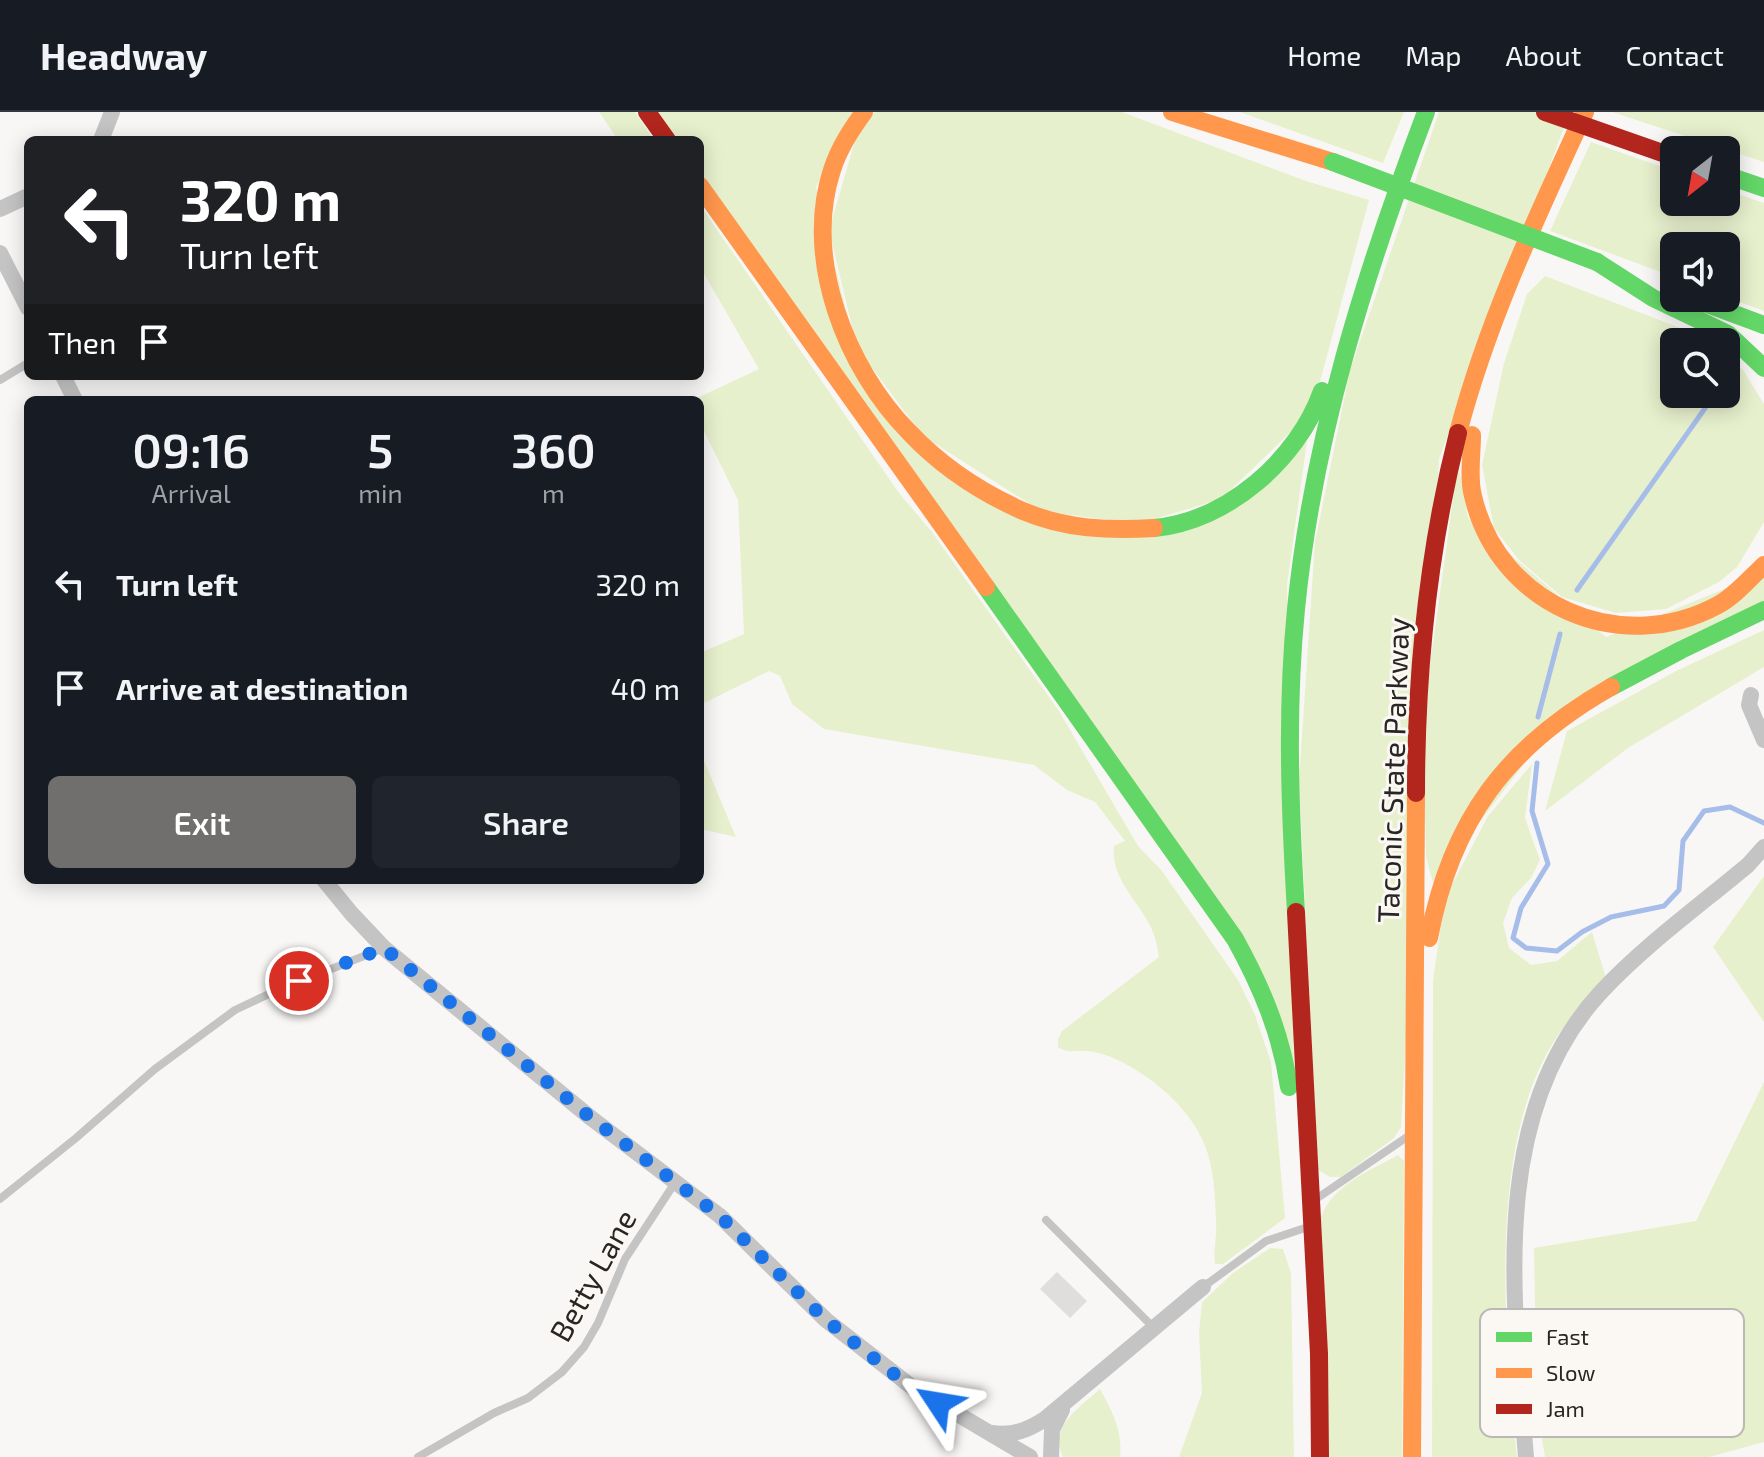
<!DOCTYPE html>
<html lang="en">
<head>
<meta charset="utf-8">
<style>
	body { margin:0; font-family:"Exo 2",sans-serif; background:#20242c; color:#f1f3f6; height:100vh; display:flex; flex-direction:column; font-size:30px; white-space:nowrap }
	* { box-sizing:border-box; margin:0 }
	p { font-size:26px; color:#9ea1a6 }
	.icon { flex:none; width:44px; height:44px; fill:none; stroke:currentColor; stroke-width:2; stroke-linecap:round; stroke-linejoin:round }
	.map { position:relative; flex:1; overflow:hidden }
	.sheet { position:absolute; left:24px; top:284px; width:680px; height:488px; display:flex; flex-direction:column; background:#171b24; border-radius:12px; box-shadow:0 4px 20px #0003 }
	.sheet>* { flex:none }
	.hud { position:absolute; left:24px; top:24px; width:680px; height:244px; border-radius:12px; box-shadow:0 4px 20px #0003; background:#202124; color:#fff; overflow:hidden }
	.needle { width:52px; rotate:211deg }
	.tools { position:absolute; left:1660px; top:24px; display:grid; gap:16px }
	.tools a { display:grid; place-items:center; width:80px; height:80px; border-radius:12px; background:#171b24; box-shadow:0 4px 20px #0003; font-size:40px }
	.pin { position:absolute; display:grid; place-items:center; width:68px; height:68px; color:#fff; margin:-34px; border:4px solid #fff; border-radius:50%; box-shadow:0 2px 8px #0007 }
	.me { position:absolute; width:88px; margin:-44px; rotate:303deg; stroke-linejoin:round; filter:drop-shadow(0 0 6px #0008) }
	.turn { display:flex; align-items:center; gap:28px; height:168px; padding:0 24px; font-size:36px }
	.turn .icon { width:104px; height:104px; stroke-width:2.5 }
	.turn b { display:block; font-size:56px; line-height:68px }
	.then { display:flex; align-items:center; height:76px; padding:0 24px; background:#0003; gap:16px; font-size:30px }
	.eta { display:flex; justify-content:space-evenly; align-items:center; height:136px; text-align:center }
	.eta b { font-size:48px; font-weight:600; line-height:56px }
	.action { display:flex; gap:16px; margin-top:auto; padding:16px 24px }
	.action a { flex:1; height:92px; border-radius:12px; background:#706f6d; color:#fff; font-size:32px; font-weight:600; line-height:92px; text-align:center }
	.action a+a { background:#20242c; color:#f1f3f6 }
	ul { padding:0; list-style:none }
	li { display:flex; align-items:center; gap:24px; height:104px; padding:0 24px }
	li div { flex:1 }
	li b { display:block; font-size:30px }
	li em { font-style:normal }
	header { display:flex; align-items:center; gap:48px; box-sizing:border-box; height:112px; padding:0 40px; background:#171b24; border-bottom:2px solid #363941 }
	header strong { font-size:38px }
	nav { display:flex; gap:44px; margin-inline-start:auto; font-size:28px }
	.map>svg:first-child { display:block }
	.green { fill:#e7f0cd }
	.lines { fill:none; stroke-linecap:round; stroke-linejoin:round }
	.stream { stroke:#a6bce9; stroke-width:5 }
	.building { fill:#dfdedc }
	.lane { stroke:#c5c4c4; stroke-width:8 }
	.street { stroke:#c5c4c4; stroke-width:16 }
	.fast { stroke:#63d668; stroke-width:18 }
	.slow { stroke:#ff974d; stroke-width:18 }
	.jam { stroke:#b3261e; stroke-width:18 }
	.fast-bridge { stroke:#63d668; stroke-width:18 }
	.jam-bridge { stroke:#b3261e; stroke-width:18 }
	.route { stroke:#1a73e8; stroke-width:14; stroke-dasharray:0 25.2 }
	.labels { text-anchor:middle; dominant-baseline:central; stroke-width:6; stroke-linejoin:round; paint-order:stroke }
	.street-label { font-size:30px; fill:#272624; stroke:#fbf7f3 }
	.key { fill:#fbf7f3; stroke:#bbb8b5; stroke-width:2 }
	.key-label { font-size:22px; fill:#272624 }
</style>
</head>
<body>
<header>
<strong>Headway</strong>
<nav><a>Home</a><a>Map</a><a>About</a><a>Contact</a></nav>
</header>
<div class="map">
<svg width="1764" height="1345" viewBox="0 0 1764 1345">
	<rect width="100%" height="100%" fill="#f9f7f5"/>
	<path class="green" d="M 599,0 L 635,0 L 654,28 L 618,28 Z
		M 654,0 L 854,0 L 816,75 L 865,277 L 1024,407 L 1185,420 L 1307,329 L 1287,473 L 1295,969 L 1260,863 L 700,65 L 700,28 L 674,28 Z
		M 875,0 L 1122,0 L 1306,69 L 1369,88 L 1321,266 L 1302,309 L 1221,387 L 1138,412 L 1041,399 L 923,324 L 857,236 L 829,118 L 859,15 Z
		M 1240,0 L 1404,0 L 1383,51 Z
		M 1439,0 L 1570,0 L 1439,347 L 1401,1015 L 1394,1026 L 1341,1065 L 1330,1065 L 1318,1058 L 1299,669 L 1315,430 L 1350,258 Z
		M 1612,0 L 1764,0 L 1764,50 Z
		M 1591,30 L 1674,59 L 1674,90 L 1726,90 L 1726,78 L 1764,91 L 1764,199 L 1726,185 L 1726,134 L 1674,134 L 1674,165 L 1550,119 Z
		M 700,93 L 899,381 L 932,420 L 1059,599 L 1138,734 L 1162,759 L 1238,868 L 1255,903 L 1271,950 L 1285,1106 L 1223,1152 L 1215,1152 C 1213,1142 1217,1122 1216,1109 C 1215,1093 1215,1076 1212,1060 C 1205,1010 1165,973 1122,950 C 1112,945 1099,940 1087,939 C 1076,938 1068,942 1058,935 L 1058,927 L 1062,919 L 1159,845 C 1157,832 1154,819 1147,808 C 1133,784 1111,764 1114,734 L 1125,729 L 1095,690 L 1067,678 L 1034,653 L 824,617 L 792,592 L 780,564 L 769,559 L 700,593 L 700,541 L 744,522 L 738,388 L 700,311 L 700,288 L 693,288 L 759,257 L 700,155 Z
		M 1545,164 L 1704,225 L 1710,230 L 1674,230 L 1674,282 L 1726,282 L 1726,244 L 1743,258 L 1764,292 L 1764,410 L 1737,455 L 1719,470 L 1666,497 L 1616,501 L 1562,485 L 1519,448 L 1494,416 L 1482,353 L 1504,251 L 1527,182 Z
		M 1458,351 L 1468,406 L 1606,525 L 1764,461 L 1764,493 L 1570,592 L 1433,771 L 1426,745 L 1423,603 Z
		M 1764,518 L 1764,555 L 1628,636 L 1545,699 L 1567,619 L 1676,559 Z
		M 700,639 L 736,725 L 700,717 Z
		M 1532,652 L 1525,706 L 1540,748 L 1531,766 L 1512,786 L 1503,811 L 1509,836 L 1531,853 L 1557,849 L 1592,820 L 1606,866 C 1584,889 1561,915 1546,943 C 1489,1050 1505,1227 1517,1345 L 1432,1345 L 1433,868 L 1445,786 L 1488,704 Z
		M 1764,764 L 1764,910 L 1713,835 Z
		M 1764,970 L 1764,1330 L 1709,1345 L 1545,1345 L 1537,1298 L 1534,1136 L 1696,1109 Z
		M 1398,1043 L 1404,1049 L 1402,1345 L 1329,1345 L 1321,1105 C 1333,1073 1369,1059 1398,1043 Z
		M 1270,1136 L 1283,1137 L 1291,1161 L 1294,1345 L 1179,1345 L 1202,1281 L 1199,1221 L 1202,1190 L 1233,1161 Z
		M 1100,1277 C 1112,1299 1123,1319 1120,1345 L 1063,1345 C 1048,1315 1080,1295 1100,1277 Z"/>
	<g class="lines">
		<path class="stream" d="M 1577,478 L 1715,282
			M 1538,605 L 1560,522
			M 1537,651 L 1532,699 L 1548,752 L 1521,796 L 1513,826 L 1526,836 L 1557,839 L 1582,820 L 1611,805 L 1664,794 L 1679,778 L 1683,729 L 1704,699 L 1730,695 L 1764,711"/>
	</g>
	<path class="building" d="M 1057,1160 L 1087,1189 L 1070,1206 L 1040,1177 Z"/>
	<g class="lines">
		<path class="lane" d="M 0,268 L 28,251
			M 0,1087 L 76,1026 L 155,957 L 235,898 L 271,881 L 384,836
			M 1316,1087 L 1407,1025
			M 1046,1108 L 1155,1217
			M 1203,1175 L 1266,1129 L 1305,1116
			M 418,1345 L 494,1301 L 528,1286 L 562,1260 L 584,1235 L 598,1211 L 625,1147 L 676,1069"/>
		<path class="street" d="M 101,28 L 112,0
			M 0,97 L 28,84
			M 0,141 L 28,196
			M 63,264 L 75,288
			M 1751,583 L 1749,593 L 1764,628
			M 324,768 L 351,801 L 384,836 L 591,1006 L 720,1104 L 826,1208 L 912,1275 L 1030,1345
			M 992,1321 C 1013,1324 1028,1318 1045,1307 L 1203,1175
			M 1051,1345 L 1052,1318 L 1062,1298
			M 1526,1345 C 1514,1192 1487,1003 1601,880 C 1645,833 1699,794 1748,753 L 1764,735"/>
		<path class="fast" d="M 1726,63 L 1764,76
			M 1597,150 L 1653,186 L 1728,222 L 1764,256
			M 1702,190 L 1764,213
			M 1154,416 C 1228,409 1298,347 1322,279
			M 986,475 L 1235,827 C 1261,874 1281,921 1289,975
			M 1611,575 L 1681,538 L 1764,498
			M 1296,800 C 1290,699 1286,598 1296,497 C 1313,325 1365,161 1426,0"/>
		<path class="slow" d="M 864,0 C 851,18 839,36 832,58 C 803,147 846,256 909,320 C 941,354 980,380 1023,399 C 1065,417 1110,419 1154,416
			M 1172,0 L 1333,50
			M 700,74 L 986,475
			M 1458,321 C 1487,210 1537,104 1585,0
			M 1472,323 C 1472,342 1468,366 1473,384 C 1498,493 1620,546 1718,493 C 1735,484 1750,466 1764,453
			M 1429,826 C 1451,708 1507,634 1611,575
			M 1412,1345 L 1416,681"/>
		<path class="jam" d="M 647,0 L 667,28
			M 1416,681 C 1416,559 1428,439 1458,321
			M 1296,800 L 1319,1242 L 1320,1345"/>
		<path class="fast-bridge" d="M 1333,50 L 1597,150"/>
		<path class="jam-bridge" d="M 1545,0 L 1674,45"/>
	</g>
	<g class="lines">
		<path class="route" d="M 299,869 L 384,836 L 591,1006 L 720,1104 L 826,1208 L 891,1260 L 938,1291"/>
	</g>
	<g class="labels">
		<g class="street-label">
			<text transform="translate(1392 658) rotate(-88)">Taconic State Parkway</text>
			<text transform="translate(592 1163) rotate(-61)">Betty Lane</text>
		</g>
	</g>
	<rect x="1480" y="1197" width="264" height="128" rx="12" class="key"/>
	<rect x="1496" y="1220" width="36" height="10" fill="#63d668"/>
	<rect x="1496" y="1256" width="36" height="10" fill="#ff974d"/>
	<rect x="1496" y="1292" width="36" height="10" fill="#b3261e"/>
	<g class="key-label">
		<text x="1546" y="1233">Fast</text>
		<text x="1546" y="1269">Slow</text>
		<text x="1546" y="1305">Jam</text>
	</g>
</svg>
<div class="tools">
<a><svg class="needle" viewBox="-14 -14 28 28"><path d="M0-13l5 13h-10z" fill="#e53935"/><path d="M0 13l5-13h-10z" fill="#9ea1a6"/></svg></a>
<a><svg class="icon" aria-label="sound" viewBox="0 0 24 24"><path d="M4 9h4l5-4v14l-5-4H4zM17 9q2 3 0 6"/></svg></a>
<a><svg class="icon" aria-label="search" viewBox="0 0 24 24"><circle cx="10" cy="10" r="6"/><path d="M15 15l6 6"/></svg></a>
</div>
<div class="pin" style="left:299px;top:869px;background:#d93025"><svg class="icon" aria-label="arrive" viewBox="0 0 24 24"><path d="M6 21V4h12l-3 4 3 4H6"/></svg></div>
<svg class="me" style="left:938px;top:1291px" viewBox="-20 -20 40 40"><path d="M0-17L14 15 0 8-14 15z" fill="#1a73e8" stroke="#fff" stroke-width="4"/></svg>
<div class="hud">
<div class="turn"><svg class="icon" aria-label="left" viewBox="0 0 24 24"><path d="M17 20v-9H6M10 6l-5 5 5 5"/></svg><div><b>320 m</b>Turn left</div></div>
<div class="then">Then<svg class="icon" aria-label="arrive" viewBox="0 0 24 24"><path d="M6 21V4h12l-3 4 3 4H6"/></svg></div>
</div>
<section class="sheet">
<div class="eta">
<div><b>09:16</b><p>Arrival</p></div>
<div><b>5</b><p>min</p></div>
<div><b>360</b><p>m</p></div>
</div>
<ul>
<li><svg class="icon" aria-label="left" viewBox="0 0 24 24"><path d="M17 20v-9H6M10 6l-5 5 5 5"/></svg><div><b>Turn left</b></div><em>320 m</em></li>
<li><svg class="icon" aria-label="arrive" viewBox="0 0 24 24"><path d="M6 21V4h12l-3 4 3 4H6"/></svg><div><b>Arrive at destination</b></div><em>40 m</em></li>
</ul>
<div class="action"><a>Exit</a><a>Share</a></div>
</section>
</div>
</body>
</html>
